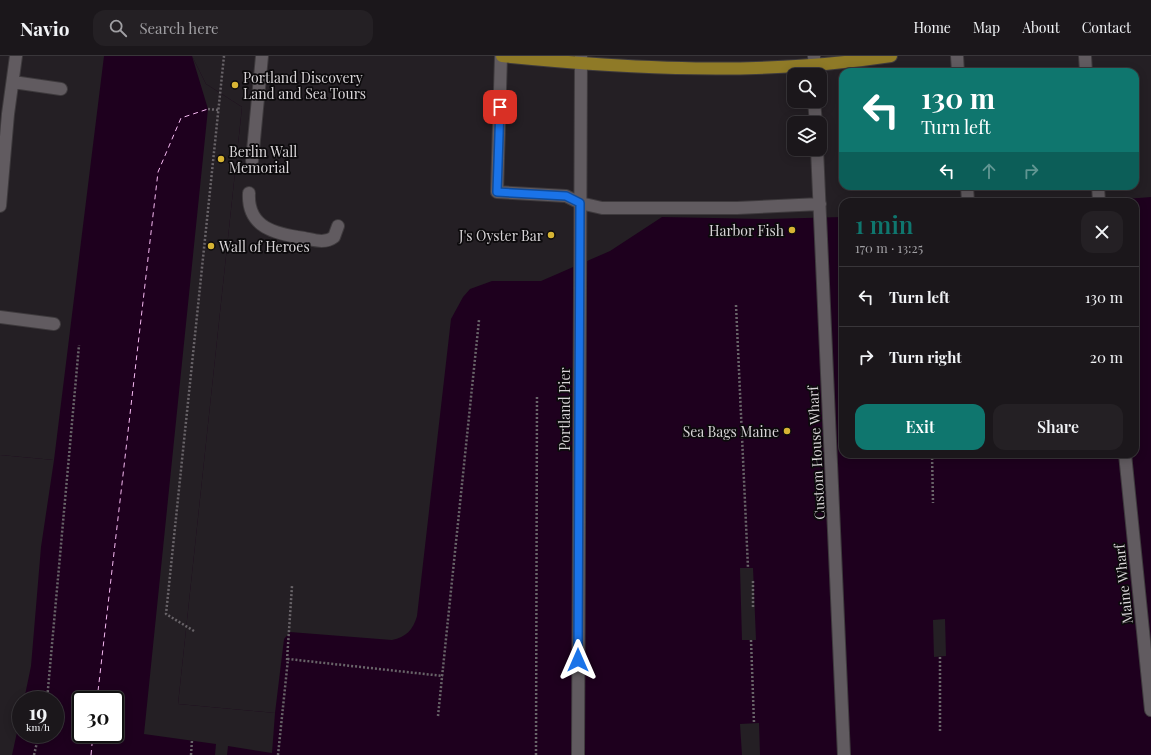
<!DOCTYPE html>
<html lang="en">
<head>
<meta charset="utf-8">
<style>
	body { margin:0; font-family:"Playfair Display",serif; background:#242024; color:#f1f3f6; height:100vh; display:flex; flex-direction:column; font-size:15px; white-space:nowrap }
	* { box-sizing:border-box; margin:0 }
	p { font-size:13px; color:#a09fa3 }
	.icon { flex:none; width:22px; height:22px; fill:none; stroke:currentColor; stroke-width:2; stroke-linecap:round; stroke-linejoin:round }
	.map { position:relative; flex:1; overflow:hidden }
	.side { position:absolute; left:839px; top:142px; width:300px; height:260px; display:flex; flex-direction:column; background:#1b171b; border-radius:12px; box-shadow:0 2px 10px #0003,0 0 0 1px #39363a }
	.side>* { flex:none }
	.guide { position:absolute; left:839px; top:12px; width:300px; height:122px; border-radius:12px; box-shadow:0 2px 10px #0003,0 0 0 1px #39363a; background:#0f766e; color:#fff; overflow:hidden }
	.controls { position:absolute; left:787px; top:12px; display:grid; gap:8px }
	.controls a { display:grid; place-items:center; width:40px; height:40px; border-radius:8px; background:#1b171b; box-shadow:0 2px 10px #0003,0 0 0 1px #39363a; font-size:20px }
	.speed { position:absolute; left:12px; top:635px; display:flex; gap:8px; font-size:20px; font-weight:700; text-align:center }
	.speed>* { display:grid; place-content:center; width:52px; height:52px; border-radius:50%; background:#1b171b; box-shadow:0 2px 10px #0003,0 0 0 1px #39363a; line-height:1 }
	.speed small { font-size:10px; font-weight:400 }
	.speed .limit { border:2px solid #111; border-radius:6px; background:#fff; color:#111 }
	.pin { position:absolute; display:grid; place-items:center; width:34px; height:34px; color:#fff; margin:-17px; border-radius:8px; box-shadow:0 2px 6px #0006 }
	.me { position:absolute; width:44px; margin:-22px; rotate:0deg; stroke-linejoin:round; filter:drop-shadow(0 0 3px #0008) }
	.turn { display:flex; align-items:center; gap:14px; height:84px; padding:0 16px; font-size:18px }
	.turn .icon { width:52px; height:52px; stroke-width:2.5 }
	.turn b { display:block; font-size:28px; line-height:34px }
	.lanes { display:flex; align-items:center; height:38px; padding:0 16px; background:#0003; justify-content:center; gap:20px; direction:ltr }
	.lanes .off { opacity:.35 }
	.round { display:grid; place-items:center; flex:none; width:42px; height:42px; border-radius:12px; background:#242024 }
	.headline { display:flex; align-items:center; justify-content:space-between; height:68px; padding:0 16px }
	h1 { font-size:24px; font-weight:600; line-height:30px; color:#0f766e }
	.button { display:flex; gap:8px; margin-top:auto; padding:8px 16px }
	.button a { flex:1; height:46px; border-radius:12px; background:#0f766e; color:#fff; font-size:16px; font-weight:600; line-height:46px; text-align:center }
	.button a+a { background:#242024; color:#f1f3f6 }
	ul { padding:0; list-style:none }
	li { display:flex; align-items:center; gap:12px; height:60px; padding:0 16px; border-top:1px solid #39363a }
	li div { flex:1 }
	li b { display:block; font-size:15px }
	li em { font-style:normal }
	header { display:flex; align-items:center; gap:24px; box-sizing:border-box; height:56px; padding:0 20px; background:#1b171b; border-bottom:1px solid #39363a }
	header strong { font-size:19px }
	nav { display:flex; gap:22px; margin-inline-start:auto; font-size:14px }
	.search { width:280px; height:36px; background:#242024; display:flex; align-items:center; gap:10px; box-sizing:border-box; padding:0 14px; border-radius:12px; color:#a09fa3; font-size:15px }
	.map>svg:first-child { display:block }
	.water { fill:#1e001e; fill-rule:evenodd }
	.pier { fill:#241f24 }
	.lines { fill:none; stroke-linecap:round; stroke-linejoin:round }
	.ferry { stroke:#f7baf3; stroke-width:1; stroke-dasharray:5 4; stroke-linecap:butt }
	.minor-casing { stroke:#3e3a3d; stroke-width:14 }
	.major-casing { stroke:#3e3a3d; stroke-width:14 }
	.path { stroke:#696469; stroke-width:2.5; stroke-dasharray:2 2; stroke-linecap:butt }
	.minor { stroke:#615b60; stroke-width:12 }
	.major { stroke:#8f7a27; stroke-width:12 }
	.route-casing { stroke:#114b97; stroke-width:10 }
	.route { stroke:#1a73e8; stroke-width:7 }
	.poi-dot { fill:#d7b434; stroke:#0c0a0c; stroke-width:1.5 }
	.labels { text-anchor:middle; dominant-baseline:central; stroke-width:3.5; stroke-linejoin:round; paint-order:stroke }
	.poi-label { font-size:14px; fill:#d8d4d7; stroke:#0c0a0c; text-anchor:start }
	.street-label { font-size:14px; fill:#d8d4d7; stroke:#0c0a0c }
</style>
</head>
<body>
<header>
<strong>Navio</strong>
<div class="search"><svg class="icon" aria-label="search" viewBox="0 0 24 24"><circle cx="10" cy="10" r="6"/><path d="M15 15l6 6"/></svg>Search here</div>
<nav><a>Home</a><a>Map</a><a>About</a><a>Contact</a></nav>
</header>
<div class="map">
<svg width="1151" height="699" viewBox="0 0 1151 699">
	<rect width="100%" height="100%" fill="#241f24"/>
	<path class="water" d="M 104,0 L 192,0 L 206,28 L 242,51 L 178,648 L 275,657 L 284,583 L 290,576 L 392,584 C 406,581 413,574 417,560 L 451,263 L 463,241 L 470,233 L 492,225 L 541,225 L 610,195 L 662,161 L 767,163 L 843,161 L 843,398 L 1135,398 L 1135,146 L 1089,146 L 1151,141 L 1151,699 L 0,699 L 0,399 L 54,404 ZM 21,644 L 55,644 L 55,678 L 21,678 ZM 81,644 L 115,644 L 115,678 L 81,678 Z"/>
	<path class="pier" d="M 192,0 L 206,28 L 242,51 L 178,648 L 275,657 L 272,697 L 228,690 L 227,699 L 215,699 L 216,688 L 144,678 L 208,53 Z
		M 0,399 L 54,404 L 41,491 L 31,610 L 24,644 L 21,644 L 21,658 L 12,699 L 0,699 Z
		M 740,512 L 753,512 L 756,584 L 742,584 Z
		M 945,563 L 946,600 L 934,601 L 933,564 Z
		M 759,667 L 760,699 L 742,699 L 740,668 Z"/>
	<g class="lines">
		<path class="ferry" d="M 97,644 L 158,116 L 181,62 L 208,53
			M 91,699 L 93,678"/>
		<g class="minor-casing">
			<path id="minor" d="M 501,0 L 497,136 L 566,140 L 580,147 L 602,152 L 737,152 L 820,148
				M 814,0 L 815,19
				M 957,0 L 958,16
				M 1085,0 L 1086,16
				M 13,26 L 61,33
				M 814,45 L 816,67
				M 817,93 L 844,699
				M 252,105 L 262,0
				M 967,130 L 968,146
				M 1098,130 L 1099,146
				M 249,137 C 247,172 276,178 304,182 C 314,184 325,188 334,181 L 338,170
				M 0,150 L 8,58 L 16,0
				M 0,261 L 54,268
				M 1125,398 L 1151,654
				M 578,699 L 581,0"/>
		</g>
		<g class="major-casing">
			<path id="major" d="M 502,0 C 631,13 761,20 891,0"/>
		</g>
		<path class="path" d="M 208,53 L 218,54
			M 736,249 L 748,512
			M 932,398 L 933,447
			M 753,525 L 753,551
			M 194,575 L 166,558 L 224,0
			M 751,584 L 754,667
			M 940,601 L 940,676
			M 287,604 L 292,530
			M 47,644 L 79,289
			M 438,660 L 479,264
			M 34,699 L 39,678
			M 191,699 L 192,684
			M 278,699 L 288,603 L 443,620
			M 536,699 L 537,339"/>
		<use href="#minor" class="minor"/>
		<use href="#major" class="major"/>
	</g>
	<g class="lines">
		<g class="route-casing">
			<path id="route" d="M 500,51 L 497,136 L 566,140 L 580,147 L 578,604"/>
		</g>
		<use href="#route" class="route"/>
	</g>
	<g class="poi-dot">
		<circle cx="235" cy="29" r="4"/>
		<circle cx="221" cy="103" r="4"/>
		<circle cx="792" cy="174" r="4"/>
		<circle cx="551" cy="179" r="4"/>
		<circle cx="211" cy="190" r="4"/>
		<circle cx="787" cy="375" r="4"/>
	</g>
	<g class="labels">
		<g class="poi-label">
			<text x="243" y="21">Portland Discovery<tspan x="243" dy="16">Land and Sea Tours</tspan></text>
			<text x="229" y="95">Berlin Wall<tspan x="229" dy="16">Memorial</tspan></text>
			<text x="784" y="174" text-anchor="end">Harbor Fish</text>
			<text x="543" y="179" text-anchor="end">J's Oyster Bar</text>
			<text x="219" y="190">Wall of Heroes</text>
			<text x="779" y="375" text-anchor="end">Sea Bags Maine</text>
		</g>
		<g class="street-label">
			<text transform="translate(564 353) rotate(-90)">Portland Pier</text>
			<text transform="translate(816 397) rotate(-93)">Custom House Wharf</text>
			<text transform="translate(1123 528) rotate(-96)">Maine Wharf</text>
		</g>
	</g>
</svg>
<div class="controls">
<a><svg class="icon" aria-label="search" viewBox="0 0 24 24"><circle cx="10" cy="10" r="6"/><path d="M15 15l6 6"/></svg></a>
<a><svg class="icon" aria-label="layers" viewBox="0 0 24 24"><path d="M12 4l9 5-9 5-9-5zM3 14l9 5 9-5"/></svg></a>
</div>
<div class="speed"><div>19<small>km/h</small></div><div class="limit">30</div></div>
<div class="pin" style="left:500px;top:51px;background:#d93025"><svg class="icon" aria-label="arrive" viewBox="0 0 24 24"><path d="M6 21V4h12l-3 4 3 4H6"/></svg></div>
<svg class="me" style="left:578px;top:604px" viewBox="-20 -20 40 40"><path d="M0-17L14 15 0 8-14 15z" fill="#1a73e8" stroke="#fff" stroke-width="4"/></svg>
<div class="guide">
<div class="turn"><svg class="icon" aria-label="left" viewBox="0 0 24 24"><path d="M17 20v-9H6M10 6l-5 5 5 5"/></svg><div><b>130 m</b>Turn left</div></div>
<div class="lanes"><svg class="icon" aria-label="left" viewBox="0 0 24 24"><path d="M17 20v-9H6M10 6l-5 5 5 5"/></svg><svg class="icon off" aria-label="ahead" viewBox="0 0 24 24"><path d="M12 20V5M6 11l6-6 6 6"/></svg><svg class="icon off" aria-label="right" viewBox="0 0 24 24"><path d="M7 20v-9h11M14 6l5 5-5 5"/></svg></div>
</div>
<section class="side">
<div class="headline"><div><h1>1 min</h1><p>170 m · 13:25</p></div><a class="round"><svg class="icon" aria-label="close" viewBox="0 0 24 24"><path d="M6 6l12 12M18 6L6 18"/></svg></a></div>
<ul>
<li><svg class="icon" aria-label="left" viewBox="0 0 24 24"><path d="M17 20v-9H6M10 6l-5 5 5 5"/></svg><div><b>Turn left</b></div><em>130 m</em></li>
<li><svg class="icon" aria-label="right" viewBox="0 0 24 24"><path d="M7 20v-9h11M14 6l5 5-5 5"/></svg><div><b>Turn right</b></div><em>20 m</em></li>
</ul>
<div class="button"><a>Exit</a><a>Share</a></div>
</section>
</div>
</body>
</html>
